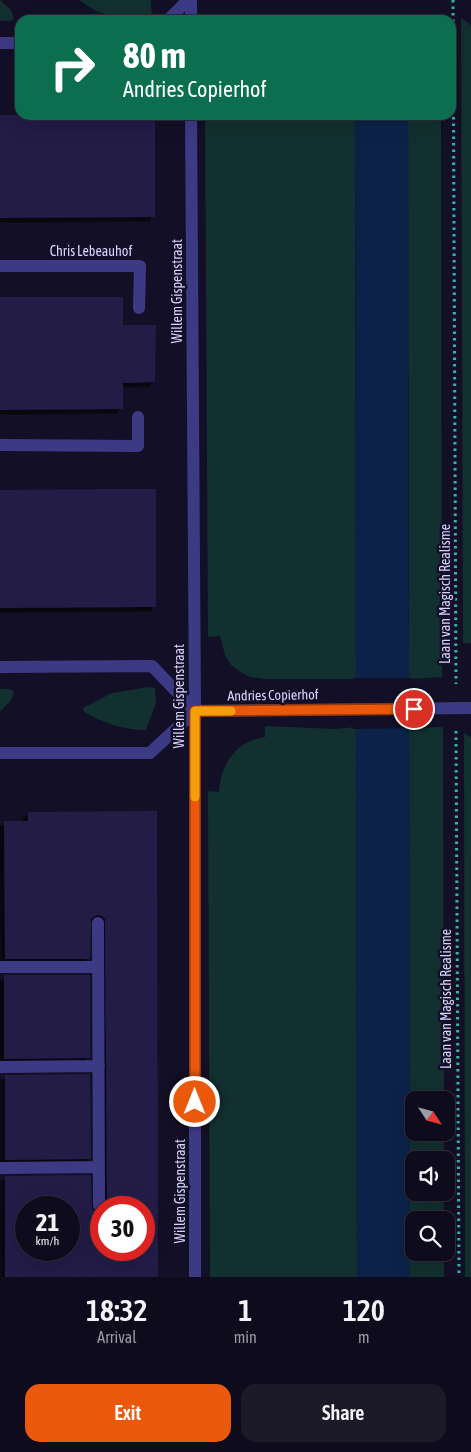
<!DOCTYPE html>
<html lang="en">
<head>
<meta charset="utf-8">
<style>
	body { margin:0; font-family:"Asap Condensed",sans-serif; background:#1c1929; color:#f1f3f6; height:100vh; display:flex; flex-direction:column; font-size:19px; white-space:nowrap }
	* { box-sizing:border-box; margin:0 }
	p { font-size:16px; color:#9b9ba3 }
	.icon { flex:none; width:28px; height:28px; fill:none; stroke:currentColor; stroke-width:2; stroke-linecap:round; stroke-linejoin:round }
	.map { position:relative; height:1277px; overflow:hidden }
	.drawer { display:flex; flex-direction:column; background:#0e0b1c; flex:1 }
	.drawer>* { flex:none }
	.top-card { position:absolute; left:15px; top:15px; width:441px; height:105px; border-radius:15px; box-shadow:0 5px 20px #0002,0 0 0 1px #2e2b3b; background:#0b6e4f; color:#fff; overflow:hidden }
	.needle { width:32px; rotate:126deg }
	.controls { position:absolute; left:405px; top:1091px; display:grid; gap:10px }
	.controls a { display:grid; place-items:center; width:50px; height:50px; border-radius:10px; background:#0e0b1c; box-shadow:0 5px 20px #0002,0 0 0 1px #2e2b3b; font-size:25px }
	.speed { position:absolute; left:15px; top:1196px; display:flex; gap:10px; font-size:25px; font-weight:700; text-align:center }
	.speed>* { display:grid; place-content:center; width:65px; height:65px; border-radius:50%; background:#0e0b1c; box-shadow:0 5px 20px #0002,0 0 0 1px #2e2b3b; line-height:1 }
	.speed small { font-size:12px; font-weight:400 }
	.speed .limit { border:8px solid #d22; background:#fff; color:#111 }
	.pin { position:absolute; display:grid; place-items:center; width:42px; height:42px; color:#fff; margin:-21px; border:2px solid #fff; border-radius:50%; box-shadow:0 1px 5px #0007 }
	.me { position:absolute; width:55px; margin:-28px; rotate:0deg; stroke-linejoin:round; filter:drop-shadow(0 0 4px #0008) }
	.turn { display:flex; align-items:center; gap:18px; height:105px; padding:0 25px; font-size:22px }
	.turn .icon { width:65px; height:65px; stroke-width:2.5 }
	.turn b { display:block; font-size:35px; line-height:42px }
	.eta { display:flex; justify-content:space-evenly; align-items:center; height:85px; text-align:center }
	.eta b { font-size:30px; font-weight:600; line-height:35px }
	.cta { display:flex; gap:10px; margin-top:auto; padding:10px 25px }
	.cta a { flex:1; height:58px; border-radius:15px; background:#ea580c; color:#fff; font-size:20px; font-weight:600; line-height:58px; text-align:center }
	.cta a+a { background:#1c1929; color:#f1f3f6 }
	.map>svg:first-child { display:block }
	.green { fill:#12302f }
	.water { fill:#0c2248 }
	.pier { fill:#130f26 }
	.building { fill:#241b47; fill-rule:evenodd; filter:url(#shadow) }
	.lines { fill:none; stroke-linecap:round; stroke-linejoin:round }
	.path { stroke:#2fb8b0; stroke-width:3; stroke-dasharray:2.5 4; stroke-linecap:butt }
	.lane { stroke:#3d3a85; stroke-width:12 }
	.street { stroke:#3d3a85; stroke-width:12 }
	.route-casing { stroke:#983908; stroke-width:12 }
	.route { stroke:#ea580c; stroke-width:9 }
	.slow { stroke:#f59e0b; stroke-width:9 }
	.labels { text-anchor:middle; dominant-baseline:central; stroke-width:5; stroke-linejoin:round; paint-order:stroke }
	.street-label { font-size:14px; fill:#d9d4ff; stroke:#130f26 }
</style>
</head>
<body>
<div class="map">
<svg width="471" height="1277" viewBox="0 0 471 1277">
	<defs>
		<filter id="shadow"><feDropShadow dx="-4.5" dy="4.5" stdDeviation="0" flood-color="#0009"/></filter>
	</defs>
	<rect width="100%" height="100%" fill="#130f26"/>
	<path class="green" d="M 0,0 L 11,10 L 14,19 L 10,21 L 0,21 Z
		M 80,0 L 151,0 L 152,18 C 128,20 98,17 80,0 Z
		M 355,15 L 355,20 L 264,20 L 264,16 Z
		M 407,15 L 440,15 L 440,20 L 407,20 Z
		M 461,18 L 471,25 L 471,643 L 463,643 Z
		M 205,115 L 355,115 L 356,679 L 266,679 L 250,677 L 242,673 L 231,665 L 225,655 L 220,636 L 208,637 Z
		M 408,115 L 441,115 L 442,677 L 409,679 Z
		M 149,687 L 155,688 L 156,703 L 146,730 C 125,730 103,723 84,712 L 83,708 L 112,693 Z
		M 0,689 L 10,689 L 14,692 L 11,700 L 0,712 Z
		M 265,726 L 335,729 L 356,727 L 357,1277 L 210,1277 L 208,791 L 219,792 C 221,763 236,741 265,737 Z
		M 443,727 L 444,1100 L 414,1100 L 414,1132 L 444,1133 L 444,1160 L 414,1160 L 414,1192 L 444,1193 L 444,1220 L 414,1220 L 414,1252 L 444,1253 L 444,1277 L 410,1277 L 409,728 Z
		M 464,733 L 471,737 L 471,1277 L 465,1277 Z"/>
	<path class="water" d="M 355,0 L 407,0 L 407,20 L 355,20 Z
		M 355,115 L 408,115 L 410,1277 L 357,1277 Z"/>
	<path class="pier" d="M 352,0 L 410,0 L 410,16 L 352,16 Z
		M 353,678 L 412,678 L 412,728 L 353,729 Z"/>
	<path class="building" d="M 0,115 L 155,115 L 155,217 L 0,218 Z
		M 0,297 L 123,297 L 123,325 L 156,325 L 155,382 L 123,383 L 123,409 L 0,410 Z
		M 99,489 L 156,489 L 156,607 L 0,608 L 0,490 Z
		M 157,811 L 158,1277 L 5,1277 L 5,1176 L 91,1175 L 92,1209 L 95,1212 L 101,1213 L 101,1250 L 144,1250 L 144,1208 L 107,1208 L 105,919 L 102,916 L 97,915 L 91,919 L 90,959 L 5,959 L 4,821 L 28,821 L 28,812 ZM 26,1208 L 69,1208 L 69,1250 L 26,1250 Z
		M 4,975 L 90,975 L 90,1058 L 4,1059 Z
		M 90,1074 L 91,1159 L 5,1160 L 5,1075 Z"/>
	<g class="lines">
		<path class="path" d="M 453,0 L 456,684
			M 456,731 L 459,1277"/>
		<path class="lane" d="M 0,266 L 140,266 L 139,308
			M 0,445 L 138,446 L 138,417
			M 98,923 L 99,1205
			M 0,967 L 98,967
			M 0,1067 L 99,1066
			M 0,1168 L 99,1167"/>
		<path class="street" d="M 191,0 L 191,20
			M 168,20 L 188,0
			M 0,43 L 20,43
			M 191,115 L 195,711 L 195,1277
			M 0,667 L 152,666 L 195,711
			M 0,753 L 150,753 L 195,711 L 471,708"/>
	</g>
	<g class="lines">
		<g class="route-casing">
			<path id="route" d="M 195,1102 L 195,711 L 414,709"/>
		</g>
		<use href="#route" class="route"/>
		<path class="slow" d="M 195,797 L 195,711 L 231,711"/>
	</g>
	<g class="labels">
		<g class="street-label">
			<text x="91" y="251">Chris Lebeauhof</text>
			<text transform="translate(177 291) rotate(-90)">Willem Gispenstraat</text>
			<text transform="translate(445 594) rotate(-90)">Laan van Magisch Realisme</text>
			<text transform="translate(273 695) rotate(-1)">Andries Copierhof</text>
			<text transform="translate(179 696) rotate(-90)">Willem Gispenstraat</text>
			<text transform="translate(446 999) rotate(-90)">Laan van Magisch Realisme</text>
			<text transform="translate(180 1191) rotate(-90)">Willem Gispenstraat</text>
		</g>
	</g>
</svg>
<div class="controls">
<a><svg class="needle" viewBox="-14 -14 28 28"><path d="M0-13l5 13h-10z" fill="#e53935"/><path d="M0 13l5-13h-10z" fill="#9b9ba3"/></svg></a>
<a><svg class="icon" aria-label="sound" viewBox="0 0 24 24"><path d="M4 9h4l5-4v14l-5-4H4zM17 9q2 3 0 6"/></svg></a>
<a><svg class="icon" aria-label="search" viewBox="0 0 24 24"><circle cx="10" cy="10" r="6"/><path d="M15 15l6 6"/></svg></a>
</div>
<div class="speed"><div>21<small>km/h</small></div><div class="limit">30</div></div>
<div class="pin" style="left:414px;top:709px;background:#d93025"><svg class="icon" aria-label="arrive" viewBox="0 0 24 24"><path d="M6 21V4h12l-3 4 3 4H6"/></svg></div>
<svg class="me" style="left:195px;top:1102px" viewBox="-20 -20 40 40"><circle r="17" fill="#ea580c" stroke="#fff" stroke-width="3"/><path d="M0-11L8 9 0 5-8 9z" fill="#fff"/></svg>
<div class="top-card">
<div class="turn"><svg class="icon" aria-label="right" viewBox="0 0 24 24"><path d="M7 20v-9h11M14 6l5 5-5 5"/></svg><div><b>80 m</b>Andries Copierhof</div></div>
</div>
</div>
<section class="drawer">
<div class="eta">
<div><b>18:32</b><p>Arrival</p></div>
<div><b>1</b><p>min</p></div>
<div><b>120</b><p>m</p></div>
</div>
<div class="cta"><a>Exit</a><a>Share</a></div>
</section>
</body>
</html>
